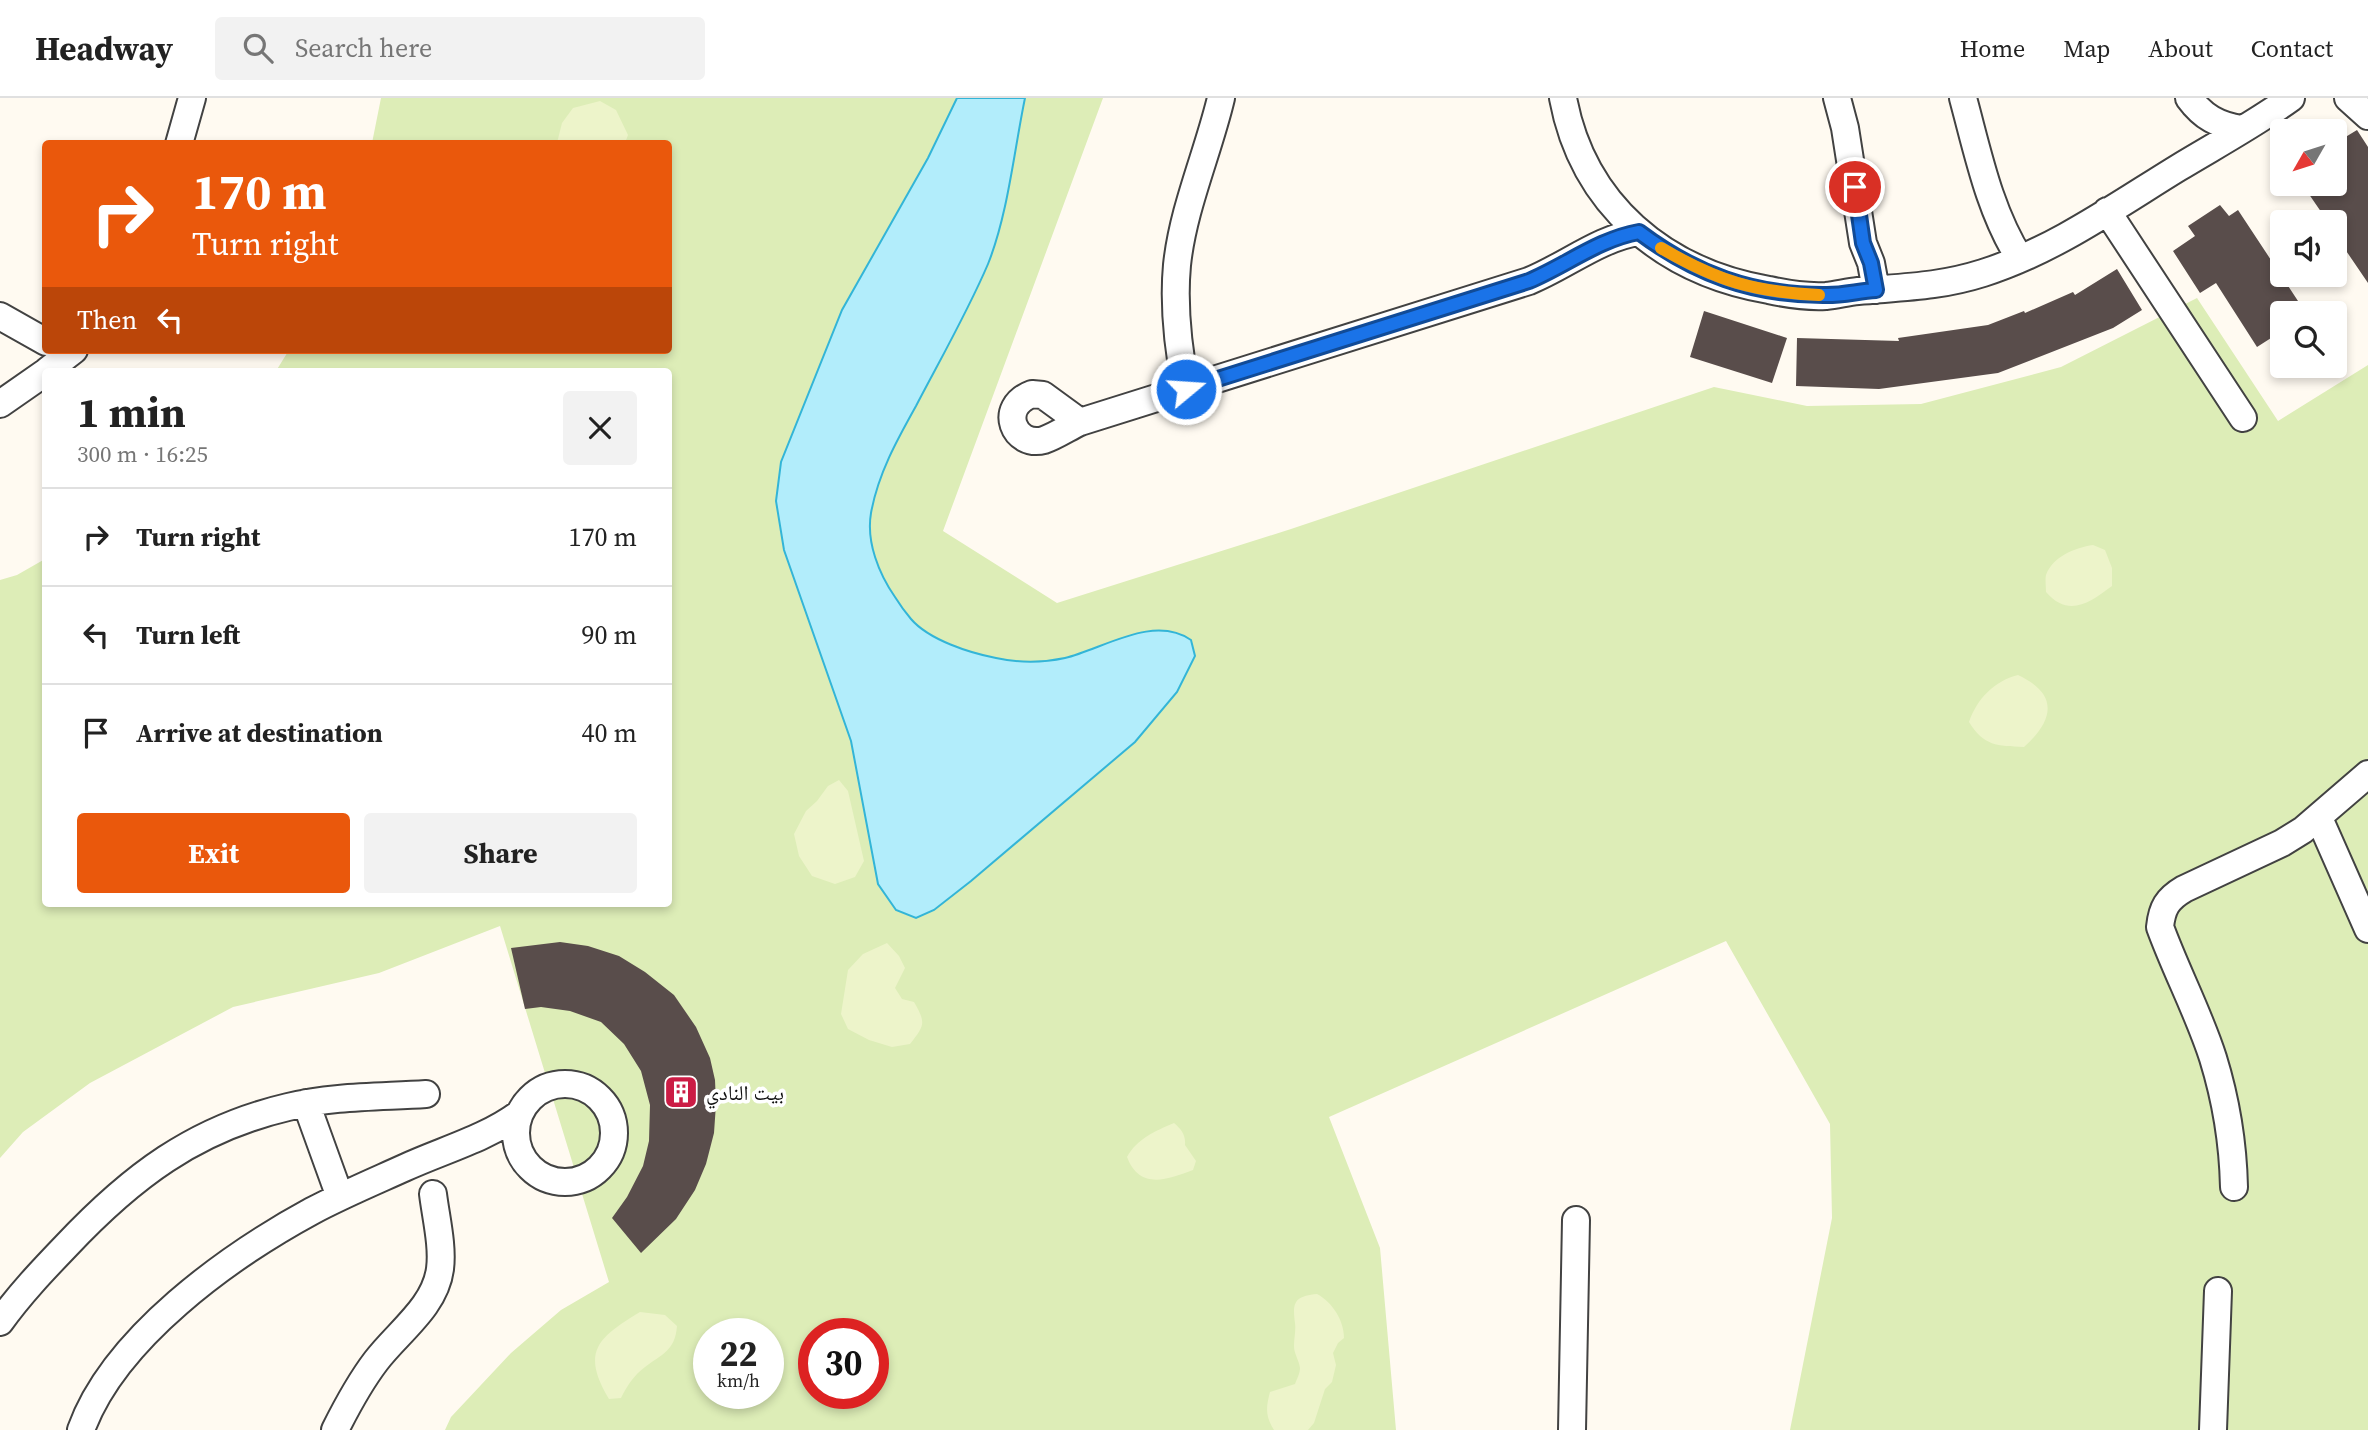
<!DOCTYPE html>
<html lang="en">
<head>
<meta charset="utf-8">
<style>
	body { margin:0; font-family:"Source Serif 4","Noto Naskh Arabic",serif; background:#f2f2f2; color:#222; height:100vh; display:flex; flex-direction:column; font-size:26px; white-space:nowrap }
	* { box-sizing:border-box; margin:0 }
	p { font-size:23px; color:#767676 }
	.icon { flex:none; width:38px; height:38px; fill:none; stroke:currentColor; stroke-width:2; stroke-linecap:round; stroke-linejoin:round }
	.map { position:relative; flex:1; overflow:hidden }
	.sheet { position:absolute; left:42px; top:270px; width:630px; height:539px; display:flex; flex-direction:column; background:#fff; border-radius:7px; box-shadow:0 4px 10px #0003 }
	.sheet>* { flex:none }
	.hud { position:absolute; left:42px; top:42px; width:630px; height:214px; border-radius:7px; box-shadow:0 4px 10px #0003; background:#ea580c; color:#fff; overflow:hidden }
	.needle { width:46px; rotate:231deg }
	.fabs { position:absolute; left:2270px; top:21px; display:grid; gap:14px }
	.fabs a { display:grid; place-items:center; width:77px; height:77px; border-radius:7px; background:#fff; box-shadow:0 4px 10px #0003; font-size:35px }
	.speed { position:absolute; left:693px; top:1220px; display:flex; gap:14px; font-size:35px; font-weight:700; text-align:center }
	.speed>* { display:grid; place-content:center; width:91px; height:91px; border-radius:50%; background:#fff; box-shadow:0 4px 10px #0003; line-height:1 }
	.speed small { font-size:18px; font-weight:400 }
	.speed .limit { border:10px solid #d22; background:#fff; color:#111 }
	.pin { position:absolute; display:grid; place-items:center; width:60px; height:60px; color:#fff; margin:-30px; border:4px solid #fff; border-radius:50%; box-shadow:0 2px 7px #0007 }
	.me { position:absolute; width:77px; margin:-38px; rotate:72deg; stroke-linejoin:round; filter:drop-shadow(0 0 5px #0008) }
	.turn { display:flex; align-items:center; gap:24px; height:147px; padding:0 35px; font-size:32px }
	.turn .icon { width:91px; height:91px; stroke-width:2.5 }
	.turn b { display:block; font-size:49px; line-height:60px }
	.then { display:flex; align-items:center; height:66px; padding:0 35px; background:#0003; gap:14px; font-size:26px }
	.round { display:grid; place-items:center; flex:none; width:74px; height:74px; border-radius:7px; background:#f2f2f2 }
	.summary { display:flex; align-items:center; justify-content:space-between; height:119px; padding:0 35px }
	h1 { font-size:42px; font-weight:700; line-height:52px }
	.cta { display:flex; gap:14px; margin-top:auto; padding:14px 35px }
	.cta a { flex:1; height:80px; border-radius:7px; background:#ea580c; color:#fff; font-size:28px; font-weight:700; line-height:80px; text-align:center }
	.cta a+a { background:#f2f2f2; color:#222 }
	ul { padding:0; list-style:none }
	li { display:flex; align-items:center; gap:21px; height:98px; padding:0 35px; border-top:2px solid #e0e0e0 }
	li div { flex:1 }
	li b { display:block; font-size:26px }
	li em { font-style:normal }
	header { display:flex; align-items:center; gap:42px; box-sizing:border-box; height:98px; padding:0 35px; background:#fff; border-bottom:2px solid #e0e0e0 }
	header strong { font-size:33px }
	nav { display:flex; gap:38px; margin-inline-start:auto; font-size:24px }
	.search { width:490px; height:63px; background:#f2f2f2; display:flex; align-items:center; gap:18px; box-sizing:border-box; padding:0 24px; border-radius:7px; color:#767676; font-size:26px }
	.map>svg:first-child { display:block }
	.green { fill:#ddedb7; fill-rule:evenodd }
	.pitch { fill:#edf4ca }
	.water { fill:#b2edfb; stroke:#33b5d7; stroke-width:2 }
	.building { fill:#594d4b }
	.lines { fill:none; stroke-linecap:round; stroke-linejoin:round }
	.minor-casing { stroke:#424242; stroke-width:30 }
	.minor { stroke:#fff; stroke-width:26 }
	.route-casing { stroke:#114b97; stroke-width:18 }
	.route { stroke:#1a73e8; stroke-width:12 }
	.slow { stroke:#f59e0b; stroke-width:12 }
	.labels { text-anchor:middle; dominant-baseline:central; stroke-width:7; stroke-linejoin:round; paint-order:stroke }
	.poi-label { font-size:21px; fill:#0f0f0f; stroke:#fff; text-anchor:start }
</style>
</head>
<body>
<header>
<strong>Headway</strong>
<div class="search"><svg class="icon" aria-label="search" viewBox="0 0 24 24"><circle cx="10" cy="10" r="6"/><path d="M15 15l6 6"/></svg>Search here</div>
<nav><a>Home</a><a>Map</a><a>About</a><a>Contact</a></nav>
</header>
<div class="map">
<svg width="2368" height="1332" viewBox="0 0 2368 1332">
	<rect width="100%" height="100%" fill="#fffaf1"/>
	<path class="green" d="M 381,0 L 1103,0 L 943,433 L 1057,505 L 1291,431 L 1714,289 L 1807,308 L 1921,306 L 2061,269 L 2197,200 L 2278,323 L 2368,267 L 2368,1332 L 1790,1332 L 1832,1120 L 1830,1026 L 1726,843 L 1329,1019 L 1380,1150 L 1396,1332 L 445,1332 L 451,1319 L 511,1255 L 561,1212 L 609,1184 L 500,828 L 379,875 L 233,909 L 90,985 L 23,1034 L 0,1060 L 0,482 L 17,477 L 45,461 L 46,805 L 668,805 L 668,273 L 276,273 L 289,252 L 668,252 L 668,46 L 372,45 ZM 709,1236 L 768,1236 L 768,1295 L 709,1295 ZM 814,1236 L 873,1236 L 873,1295 L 814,1295 Z"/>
	<path class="pitch" d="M 600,3 L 616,12 L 628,37 L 625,45 L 557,45 L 562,25 L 573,10 Z
		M 2093,447 L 2105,452 L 2112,470 L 2112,488 C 2089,505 2069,520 2046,494 C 2046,489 2045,481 2046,477 C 2053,458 2075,450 2093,447 Z
		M 2018,577 C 2058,596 2055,621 2024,649 C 1997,648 1984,648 1969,624 C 1977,601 1994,583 2018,577 Z
		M 839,682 L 848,693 L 864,763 L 855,779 L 835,786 L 812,778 L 799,758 L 794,736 L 806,713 L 817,703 L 828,688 Z
		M 887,845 L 899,858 L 905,870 L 895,890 L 902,901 L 914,904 C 926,925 925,927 910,946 L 892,949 L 869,942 L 848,931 L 841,916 L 848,872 L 863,856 Z
		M 1174,1025 C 1181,1031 1186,1037 1185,1047 L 1196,1063 L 1193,1072 C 1168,1081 1140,1093 1127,1059 C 1137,1041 1155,1033 1174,1025 Z
		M 1317,1196 C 1332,1204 1344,1222 1344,1240 L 1338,1245 L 1333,1255 L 1336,1267 L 1332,1284 L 1325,1291 L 1314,1325 L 1308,1332 L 1274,1332 C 1265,1318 1266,1309 1270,1294 L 1295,1286 C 1297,1281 1300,1275 1300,1270 C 1299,1262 1294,1256 1294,1248 C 1294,1240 1296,1233 1295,1225 C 1292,1204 1295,1198 1317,1196 Z
		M 640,1214 L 665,1217 L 677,1228 C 675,1253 662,1256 645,1269 C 634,1277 627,1288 621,1300 L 609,1301 C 580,1253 599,1239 640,1214 Z"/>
	<path class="water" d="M 957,0 L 1025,0 C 1014,53 1008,116 988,166 C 968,213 940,262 916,308 C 897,342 878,376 871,415 C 866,444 879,476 895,499 C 900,507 905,514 911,521 C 929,542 970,555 996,560 C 1019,565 1042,565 1065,560 C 1103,551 1153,516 1191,542 L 1195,558 L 1177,594 L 1135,644 L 971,783 L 934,812 L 916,820 L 896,812 L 878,786 L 851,643 L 784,452 L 776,403 L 781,364 L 842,212 L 928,60 Z"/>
	<path class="building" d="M 2357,32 L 2368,49 L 2368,185 L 2334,135 L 2334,124 L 2328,124 L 2302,86 L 2334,86 L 2334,46 Z
		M 2220,107 L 2229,118 L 2238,112 L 2298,203 L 2291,208 L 2295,215 L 2282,215 L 2282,233 L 2257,249 L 2216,185 L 2200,195 L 2173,153 L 2195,138 L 2188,128 Z
		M 2117,171 L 2142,212 L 2113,230 L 1998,275 L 1879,291 L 1796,288 L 1797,240 L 1899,243 L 1898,240 L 1988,227 L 2024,213 L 2025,215 L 2073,194 L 2075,197 Z
		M 1704,213 L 1787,240 L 1772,285 L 1690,259 Z
		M 560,844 L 588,848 L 619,858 L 645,874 L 674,897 L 696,929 L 710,960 L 715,982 L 716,1006 L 714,1035 L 706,1066 L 695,1092 L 676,1121 L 641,1155 L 612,1120 L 627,1099 L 643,1068 L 649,1043 L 650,1007 L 641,973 L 624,946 L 601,924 L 570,913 L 541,909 L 525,911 L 511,850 Z"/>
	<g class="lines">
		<g class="minor-casing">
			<path id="minor" d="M 1563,0 C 1583,107 1664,174 1769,192 C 1787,196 1807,199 1826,198 C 1837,197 1847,194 1858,193 C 1903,189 1939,189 1983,175 C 2053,153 2116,108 2178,70 C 2216,47 2255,26 2291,0
				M 1837,0 L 1845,30 L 1863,145 L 1871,165 L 1876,192
				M 1963,0 C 1978,55 1989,112 2020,161
				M 2189,0 C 2203,19 2218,27 2241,31
				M 2348,0 L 2368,18
				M 179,46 L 192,0
				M 2107,113 L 2243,320
				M 0,218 L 46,244
				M 47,273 L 74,252
				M 1186,291 C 1178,250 1173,210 1177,167 C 1183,110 1208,55 1221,0
				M 1032,296 L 1043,297 L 1080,324 C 1069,329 1056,338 1044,342 C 1014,350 997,309 1032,296 Z
				M 0,306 L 46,274
				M 1080,324 L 1529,183 C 1566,168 1599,140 1639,134
				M 2319,720 L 2368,831
				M516 1035a49 49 0 1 1 98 0a49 49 0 1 1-98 0Z
				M 306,1005 L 340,1099
				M 2234,1089 C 2233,1045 2226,1002 2213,960 C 2199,916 2176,873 2160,829 C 2162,810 2167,801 2184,791 L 2282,745 L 2303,732 L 2368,676
				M 0,1224 C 20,1196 43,1172 66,1148 C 131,1079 194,1031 288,1009 C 332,998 380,999 426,996
				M 81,1332 C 114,1240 229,1158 312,1113 C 342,1097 373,1084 404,1070 C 443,1052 485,1041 519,1016
				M 335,1332 C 347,1308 360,1284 376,1263 C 398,1234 435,1209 440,1171 C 443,1148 436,1120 433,1096
				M 1572,1332 L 1576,1122
				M 2213,1332 L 2218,1193"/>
		</g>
		<use href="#minor" class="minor"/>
	</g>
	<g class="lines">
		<g class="route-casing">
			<path id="route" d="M 1186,291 L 1529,183 C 1565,168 1599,141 1639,134 C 1695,176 1752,197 1823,197 C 1841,198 1858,193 1876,192 L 1871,165 L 1863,145 L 1855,89"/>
		</g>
		<use href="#route" class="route"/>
		<path class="slow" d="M 1661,150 C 1717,183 1754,194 1819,197"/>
	</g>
	<defs>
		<g id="building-square" transform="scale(1.75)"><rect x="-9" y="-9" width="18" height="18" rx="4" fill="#cb1c45" stroke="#fff"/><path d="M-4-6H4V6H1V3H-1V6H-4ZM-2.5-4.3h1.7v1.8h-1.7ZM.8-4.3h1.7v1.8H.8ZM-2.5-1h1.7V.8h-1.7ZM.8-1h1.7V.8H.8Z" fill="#fff"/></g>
	</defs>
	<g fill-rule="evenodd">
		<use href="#building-square" x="681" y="994"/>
	</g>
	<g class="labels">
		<g class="poi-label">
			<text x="706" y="994">بيت النادي</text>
		</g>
	</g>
</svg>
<div class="fabs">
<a><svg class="needle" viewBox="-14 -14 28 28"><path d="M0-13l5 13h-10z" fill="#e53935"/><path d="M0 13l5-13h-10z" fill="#767676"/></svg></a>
<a><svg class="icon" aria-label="sound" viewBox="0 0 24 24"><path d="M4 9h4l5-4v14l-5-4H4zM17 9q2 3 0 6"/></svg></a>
<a><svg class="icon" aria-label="search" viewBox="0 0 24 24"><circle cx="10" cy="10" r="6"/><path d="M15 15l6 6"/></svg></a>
</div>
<div class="speed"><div>22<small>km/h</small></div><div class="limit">30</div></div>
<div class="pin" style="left:1855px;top:89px;background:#d93025"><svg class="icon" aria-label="arrive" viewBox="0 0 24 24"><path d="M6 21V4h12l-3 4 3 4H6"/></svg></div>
<svg class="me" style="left:1186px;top:291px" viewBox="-20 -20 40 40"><circle r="17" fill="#1a73e8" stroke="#fff" stroke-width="3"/><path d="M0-11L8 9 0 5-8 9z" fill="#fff"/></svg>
<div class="hud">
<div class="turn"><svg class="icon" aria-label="right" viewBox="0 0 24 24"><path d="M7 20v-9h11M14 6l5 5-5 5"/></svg><div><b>170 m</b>Turn right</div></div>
<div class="then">Then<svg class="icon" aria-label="left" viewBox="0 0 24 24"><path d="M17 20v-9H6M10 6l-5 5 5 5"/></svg></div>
</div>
<section class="sheet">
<div class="summary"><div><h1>1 min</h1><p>300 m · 16:25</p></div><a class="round"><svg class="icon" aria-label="close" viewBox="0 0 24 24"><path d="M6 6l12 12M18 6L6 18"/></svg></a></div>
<ul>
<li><svg class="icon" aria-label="right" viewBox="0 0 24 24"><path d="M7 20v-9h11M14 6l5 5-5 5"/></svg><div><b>Turn right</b></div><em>170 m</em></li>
<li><svg class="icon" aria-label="left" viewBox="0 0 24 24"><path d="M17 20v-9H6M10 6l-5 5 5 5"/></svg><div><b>Turn left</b></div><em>90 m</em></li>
<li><svg class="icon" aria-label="arrive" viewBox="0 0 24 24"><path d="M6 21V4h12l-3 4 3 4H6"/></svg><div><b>Arrive at destination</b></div><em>40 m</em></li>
</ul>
<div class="cta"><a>Exit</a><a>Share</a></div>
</section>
</div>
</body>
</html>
